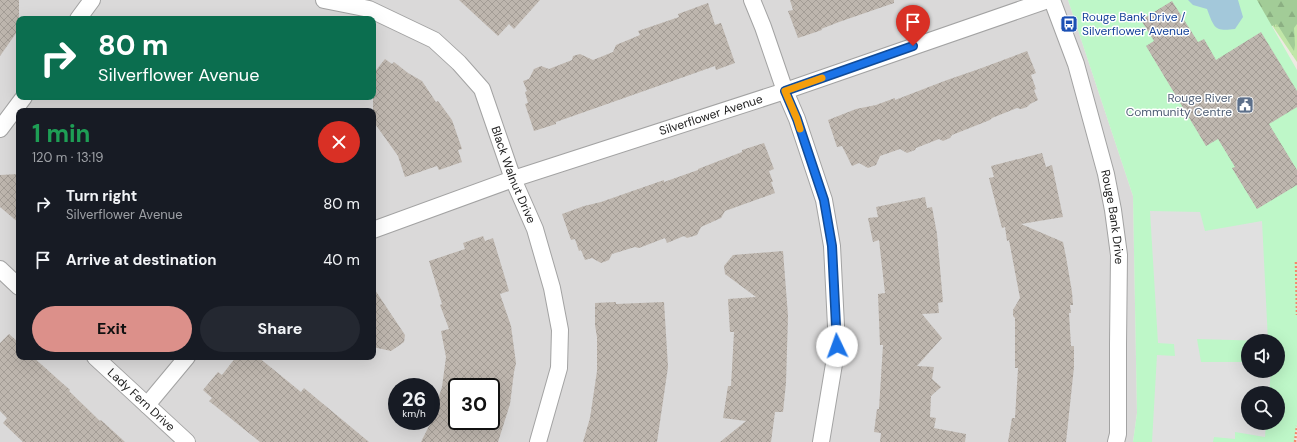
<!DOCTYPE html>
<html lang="en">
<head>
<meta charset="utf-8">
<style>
	body { margin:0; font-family:"DM Sans",sans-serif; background:#242831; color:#f1f3f6; height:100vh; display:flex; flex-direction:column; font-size:15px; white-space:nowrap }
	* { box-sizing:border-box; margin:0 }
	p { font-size:13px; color:#9ea1a6 }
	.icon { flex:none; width:22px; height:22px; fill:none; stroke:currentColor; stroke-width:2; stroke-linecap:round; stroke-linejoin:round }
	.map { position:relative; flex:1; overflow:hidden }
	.side { position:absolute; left:16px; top:108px; width:360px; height:252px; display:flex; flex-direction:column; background:#171b24; border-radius:8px; box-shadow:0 4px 16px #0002 }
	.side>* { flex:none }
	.hud { position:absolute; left:16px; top:16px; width:360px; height:84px; border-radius:8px; box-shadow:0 4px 16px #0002; background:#0b6e4f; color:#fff; overflow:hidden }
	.controls { position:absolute; left:1241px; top:334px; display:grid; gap:8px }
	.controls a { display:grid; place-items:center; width:44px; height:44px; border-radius:50%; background:#171b24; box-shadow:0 4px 16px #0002; font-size:20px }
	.speed { position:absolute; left:388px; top:378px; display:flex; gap:8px; font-size:20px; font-weight:700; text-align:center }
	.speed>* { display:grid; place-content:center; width:52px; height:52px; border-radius:50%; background:#171b24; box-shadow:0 4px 16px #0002; line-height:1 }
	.speed small { font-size:10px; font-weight:400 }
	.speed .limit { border:2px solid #111; border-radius:6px; background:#fff; color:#111 }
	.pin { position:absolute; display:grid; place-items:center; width:34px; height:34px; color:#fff; margin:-41px -17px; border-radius:50% 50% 50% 0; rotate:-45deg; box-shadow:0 0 4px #0007 }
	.pin .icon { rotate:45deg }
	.me { position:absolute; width:44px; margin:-22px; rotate:357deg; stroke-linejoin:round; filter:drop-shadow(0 0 3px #0008) }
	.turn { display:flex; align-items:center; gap:14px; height:84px; padding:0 16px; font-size:18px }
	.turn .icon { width:52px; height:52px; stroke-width:2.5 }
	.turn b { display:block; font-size:28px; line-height:34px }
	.round { display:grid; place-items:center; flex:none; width:42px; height:42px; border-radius:21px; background:#242831 }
	.summary { display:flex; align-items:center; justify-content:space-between; height:68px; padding:0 16px }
	h1 { font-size:24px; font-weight:700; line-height:30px; color:#1e9e55 }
	.cta { display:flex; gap:8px; margin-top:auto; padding:8px 16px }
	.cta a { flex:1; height:46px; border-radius:24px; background:#dc908a; color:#111; font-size:16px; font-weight:700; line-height:46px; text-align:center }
	.cta a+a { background:#242831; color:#f1f3f6 }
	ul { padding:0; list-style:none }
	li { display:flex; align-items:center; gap:12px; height:56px; padding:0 16px }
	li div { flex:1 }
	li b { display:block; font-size:15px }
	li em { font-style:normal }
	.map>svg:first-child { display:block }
	.residential { fill:#dad9d9; fill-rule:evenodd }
	.grass { fill:url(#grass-tufts) }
	.forest { fill:url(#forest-firs) }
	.park { fill:#bef7c8; fill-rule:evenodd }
	.parking { fill:#e0e0e0 }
	.water { fill:#a3c8da }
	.building { fill:url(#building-cross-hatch); fill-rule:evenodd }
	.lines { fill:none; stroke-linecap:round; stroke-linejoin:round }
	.street-casing { stroke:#a3a3a3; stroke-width:18 }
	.path { stroke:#f6866a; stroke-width:2.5; stroke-dasharray:2 2; stroke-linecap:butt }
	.street { stroke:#fff; stroke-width:16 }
	.route-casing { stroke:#114b97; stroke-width:10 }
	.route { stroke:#1a73e8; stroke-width:7 }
	.slow { stroke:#f59e0b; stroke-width:7 }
	.labels { text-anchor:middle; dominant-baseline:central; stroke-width:3; stroke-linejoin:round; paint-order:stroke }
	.transit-label { font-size:12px; fill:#164399; stroke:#fff; text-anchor:start }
	.service-label { font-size:12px; fill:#4e5e75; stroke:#fff; text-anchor:end }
	.street-label { font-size:12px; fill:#1c1c1c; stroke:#fff }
</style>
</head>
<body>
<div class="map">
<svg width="1297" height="442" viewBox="0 0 1297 442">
	<defs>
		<pattern id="grass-tufts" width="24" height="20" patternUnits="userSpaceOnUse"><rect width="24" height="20" fill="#c1e7a8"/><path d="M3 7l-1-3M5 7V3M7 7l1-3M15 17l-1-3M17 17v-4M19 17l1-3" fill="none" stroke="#a5c690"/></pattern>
		<pattern id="forest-firs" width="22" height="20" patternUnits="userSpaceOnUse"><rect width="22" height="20" fill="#a2cc97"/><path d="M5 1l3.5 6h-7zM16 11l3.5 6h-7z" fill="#8baf82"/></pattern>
		<pattern id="building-cross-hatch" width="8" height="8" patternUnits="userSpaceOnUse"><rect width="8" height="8" fill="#beb6ae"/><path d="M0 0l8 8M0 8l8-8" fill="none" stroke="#a39c95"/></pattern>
	</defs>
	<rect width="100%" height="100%" fill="#edeae2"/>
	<path class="residential" d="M 0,0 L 1068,0 L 1133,196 L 1137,413 L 1133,442 L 0,442 ZM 19,19 L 373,19 L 373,97 L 19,97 ZM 19,111 L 373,111 L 373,357 L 19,357 ZM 397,387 L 431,387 L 431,421 L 397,421 ZM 457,387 L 491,387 L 491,421 L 457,421 Z"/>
	<path class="grass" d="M 1255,0 L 1297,0 L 1297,62 Z"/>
	<path class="forest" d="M 1254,0 L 1297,0 L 1297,24 L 1294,28 L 1295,45 L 1294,51 L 1277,24 L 1269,27 Z"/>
	<path class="park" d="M 1068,0 L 1257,0 L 1297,70 L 1297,424 L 1294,442 L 1133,442 L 1137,413 L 1133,196 ZM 1248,341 L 1278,341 L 1278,371 L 1248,371 ZM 1248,393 L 1278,393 L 1278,423 L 1248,423 Z"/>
	<path class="parking" d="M 1150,211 L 1200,212 L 1205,231 L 1262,221 L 1268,341 L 1197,339 L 1201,362 L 1248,362 L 1248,371 L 1271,371 L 1269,393 L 1248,393 L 1248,423 L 1266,423 L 1265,437 L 1235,432 L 1235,439 L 1214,437 L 1213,442 L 1152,442 L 1157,355 L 1175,356 L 1174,344 L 1158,343 Z"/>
	<path class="water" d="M 1188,0 L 1238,0 L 1243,17 L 1235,29 C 1214,32 1214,27 1207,9 L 1193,5 Z"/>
	<path class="building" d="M 0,0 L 19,0 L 19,29 L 0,56 Z
		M 459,0 L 540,0 L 514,29 L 509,24 L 498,36 Z
		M 790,0 L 894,0 L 894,3 L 839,22 L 821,29 L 822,30 L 798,38 L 788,11 L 793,10 Z
		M 1172,1 L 1198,42 L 1204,39 L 1216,60 L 1261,32 L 1297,91 L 1297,107 L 1269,124 L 1297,170 L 1297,185 L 1257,209 L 1232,168 L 1235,167 L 1218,139 L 1206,146 L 1146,46 L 1154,41 L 1141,20 Z
		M 708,3 L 715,25 L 721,23 L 735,63 L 716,70 L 715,66 L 556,122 L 556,124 L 534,131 L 525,104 L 528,103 L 525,92 L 527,91 L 523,81 L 529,79 L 534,69 L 541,66 L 549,69 L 572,60 L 573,56 L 580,54 L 593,60 L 613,52 L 616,45 L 640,35 L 638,31 L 679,17 L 678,14 Z
		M 1027,51 L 1036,73 L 1031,75 L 1036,89 L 1034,90 L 1038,100 L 1030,104 L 1027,107 L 1021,109 L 1017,108 L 992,118 L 990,120 L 952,135 L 950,138 L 943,141 L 939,139 L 916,148 L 915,150 L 907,153 L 900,149 L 880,156 L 876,165 L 868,168 L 859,163 L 852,166 L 842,146 L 837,147 L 828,120 L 856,109 L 876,105 L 895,98 L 895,100 L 947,80 L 979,69 Z
		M 385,59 L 392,64 L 394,62 L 408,73 L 422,81 L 436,102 L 438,101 L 452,120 L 462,149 L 458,150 L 462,162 L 439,170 L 437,166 L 405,177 L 398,156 L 373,121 L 373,74 Z
		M 764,143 L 774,169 L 769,171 L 773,182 L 771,182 L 775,193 L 725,211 L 721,218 L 701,227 L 697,235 L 687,238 L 684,236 L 667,243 L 665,238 L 639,248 L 635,247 L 612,254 L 609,260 L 601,263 L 592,258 L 585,260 L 581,250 L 579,251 L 575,239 L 571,240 L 562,214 L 584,206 L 601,202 L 664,180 L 664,182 L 698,170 L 698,169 L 742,152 L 742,150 Z
		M 1042,153 L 1046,167 L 1052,165 L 1063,217 L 1021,224 L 1063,242 L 1066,257 L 1072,292 L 1073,305 L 1070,305 L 1071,313 L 1069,313 L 1071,346 L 1074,346 L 1074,367 L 1066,442 L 1008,442 L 1012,418 L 1015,418 L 1018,368 L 1015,368 L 1015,318 L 1013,316 L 1013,310 L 1020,298 L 1009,240 L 1007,241 L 1005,227 L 1002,228 L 989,178 L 994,177 L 991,166 Z
		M 19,174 L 19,223 L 0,207 L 0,175 Z
		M 925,197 L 927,208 L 932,207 L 937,234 L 943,302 L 938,303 L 939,313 L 922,314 L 942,338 L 917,366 L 934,367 L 932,379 L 941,387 L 931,396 L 930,417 L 936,418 L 934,428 L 966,434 L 965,442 L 880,442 L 881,433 L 874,432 L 877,409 L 879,409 L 883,345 L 880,345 L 878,294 L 885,293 L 879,240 L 873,242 L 868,218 L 878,217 L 876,207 Z
		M 483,236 L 485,241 L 493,238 L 509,291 L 500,294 L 511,326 L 516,363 L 514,372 L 510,404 L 498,442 L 421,442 L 430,424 L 442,387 L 446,357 L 441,331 L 449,329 L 440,305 L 442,304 L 429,261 L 465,249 L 463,243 ZM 457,387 L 491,387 L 491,421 L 457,421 Z
		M 783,251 L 788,316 L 786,383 L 783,412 L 775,412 L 771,442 L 720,442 L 746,421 L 723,418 L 728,386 L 731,386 L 734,332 L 730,332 L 728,299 L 756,297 L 725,274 L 724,266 L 733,255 Z
		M 373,287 L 405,335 L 404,342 L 391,351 L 373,347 Z
		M 616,302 L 616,304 L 664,302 L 668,367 L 657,442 L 583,442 L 590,418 L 597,371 L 597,337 L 595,325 L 595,303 Z
		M 9,334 L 19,343 L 19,357 L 33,357 L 70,390 L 69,391 L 100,421 L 101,420 L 125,442 L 23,442 L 3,423 L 7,418 L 0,411 L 0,343 Z
		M 236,357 L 258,357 L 301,392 L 304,388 L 369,442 L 260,442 L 209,401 L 212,398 L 203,390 L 218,372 L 222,375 Z"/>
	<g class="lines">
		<g class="street-casing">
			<g id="street">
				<path id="s1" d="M 324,0 L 369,9 L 434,40 L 459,63 L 482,89 L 513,179 L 535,229 L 552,288 L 560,330 L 559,368 L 538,442"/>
				<path d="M 752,0 L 763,27 L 785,91 L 797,119 L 824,200 L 832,246 L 837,346 L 821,442"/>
				<path id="s2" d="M 1052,0 L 1076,64 L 1106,174 L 1113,210 L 1119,255 L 1118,344 L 1118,434 L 1116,442"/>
				<path d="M 78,19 L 92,0"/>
				<path d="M 0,129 L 24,97"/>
				<path id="s3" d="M 373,230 L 513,179 L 785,91 L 1048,0"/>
				<path d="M 0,269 L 19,287"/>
				<path id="s4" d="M 95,357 L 187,442"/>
				<path d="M 147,405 L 187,357"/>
			</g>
		</g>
		<path class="path" d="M 1296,262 L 1297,315
			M 1295,442 L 1297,426"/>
		<use href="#street" class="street"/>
	</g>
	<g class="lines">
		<g class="route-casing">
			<path id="route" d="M 837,346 L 832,246 L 824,200 L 797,119 L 785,91 L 913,46"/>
		</g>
		<use href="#route" class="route"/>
		<path class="slow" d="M 800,129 L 797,119 L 785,91 L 822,78"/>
	</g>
	<defs>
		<g id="bus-square" transform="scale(0.9)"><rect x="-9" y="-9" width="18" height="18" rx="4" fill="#1a4fb4" stroke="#fff"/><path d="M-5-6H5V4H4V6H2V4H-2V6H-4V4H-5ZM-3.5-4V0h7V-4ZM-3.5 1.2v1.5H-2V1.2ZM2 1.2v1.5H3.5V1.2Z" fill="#fff"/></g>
		<g id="civic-square" transform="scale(0.9)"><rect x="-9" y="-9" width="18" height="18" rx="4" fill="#5c6f8a" stroke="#fff"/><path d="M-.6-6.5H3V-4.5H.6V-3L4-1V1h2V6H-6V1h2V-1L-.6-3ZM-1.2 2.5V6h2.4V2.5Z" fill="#fff"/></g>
	</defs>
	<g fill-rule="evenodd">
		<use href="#bus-square" x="1069" y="24"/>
		<use href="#civic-square" x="1245" y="105"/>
	</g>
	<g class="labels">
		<g class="transit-label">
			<text x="1082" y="17">Rouge Bank Drive /<tspan x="1082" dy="14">Silverflower Avenue</tspan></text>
		</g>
		<g class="service-label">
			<text x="1232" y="98">Rouge River<tspan x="1232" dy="14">Community Centre</tspan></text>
		</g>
		<g class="street-label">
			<text stroke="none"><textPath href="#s3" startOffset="357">Silverflower Avenue</textPath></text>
			<text stroke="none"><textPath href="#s1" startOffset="278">Black Walnut Drive</textPath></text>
			<text stroke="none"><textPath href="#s2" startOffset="226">Rouge Bank Drive</textPath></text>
			<text stroke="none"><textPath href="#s4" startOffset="63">Lady Fern Drive</textPath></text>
		</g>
	</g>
</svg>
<div class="controls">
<a><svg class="icon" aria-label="sound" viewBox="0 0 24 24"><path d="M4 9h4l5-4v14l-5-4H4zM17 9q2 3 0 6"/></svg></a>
<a><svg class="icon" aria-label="search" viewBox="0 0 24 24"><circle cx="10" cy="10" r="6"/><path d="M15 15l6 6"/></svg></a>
</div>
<div class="speed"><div>26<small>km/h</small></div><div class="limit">30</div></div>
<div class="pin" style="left:913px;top:46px;background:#d93025"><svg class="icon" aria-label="arrive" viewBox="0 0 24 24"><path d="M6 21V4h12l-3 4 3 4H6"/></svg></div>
<svg class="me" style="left:837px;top:346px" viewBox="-20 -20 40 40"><circle r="19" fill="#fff"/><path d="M0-13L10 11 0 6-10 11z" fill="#1a73e8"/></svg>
<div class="hud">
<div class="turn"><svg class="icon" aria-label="right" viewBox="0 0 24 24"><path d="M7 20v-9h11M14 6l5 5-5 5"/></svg><div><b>80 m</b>Silverflower Avenue</div></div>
</div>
<section class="side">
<div class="summary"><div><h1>1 min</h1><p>120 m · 13:19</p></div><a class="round" style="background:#d93025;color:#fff"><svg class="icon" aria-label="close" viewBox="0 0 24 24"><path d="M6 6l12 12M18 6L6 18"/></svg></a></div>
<ul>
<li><svg class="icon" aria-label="right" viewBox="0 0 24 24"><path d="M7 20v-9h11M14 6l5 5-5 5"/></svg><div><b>Turn right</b><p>Silverflower Avenue</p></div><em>80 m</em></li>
<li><svg class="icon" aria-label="arrive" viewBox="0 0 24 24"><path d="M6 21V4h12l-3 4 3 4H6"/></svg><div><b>Arrive at destination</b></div><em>40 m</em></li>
</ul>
<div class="cta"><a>Exit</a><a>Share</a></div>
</section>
</div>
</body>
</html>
